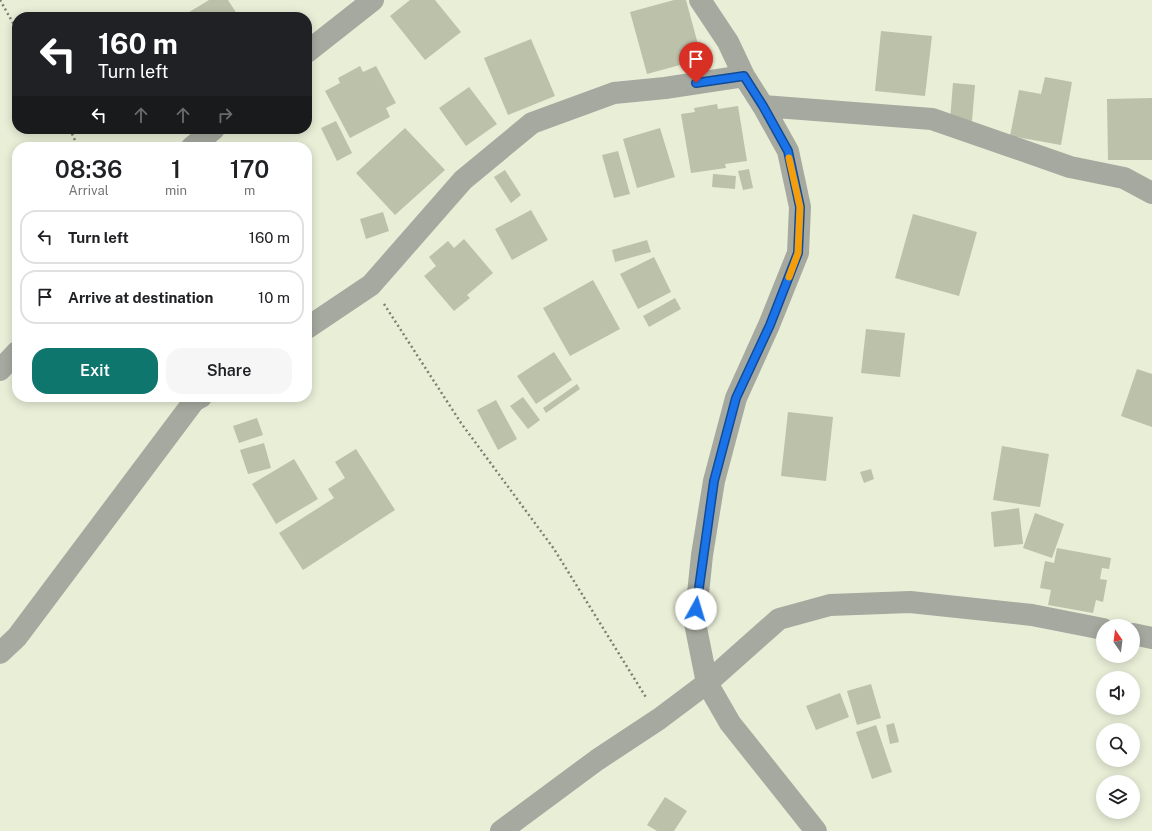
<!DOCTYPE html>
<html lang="en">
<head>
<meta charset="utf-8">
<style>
	body { margin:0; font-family:"Public Sans",sans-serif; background:#f6f6f6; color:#202124; height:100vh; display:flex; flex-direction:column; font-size:15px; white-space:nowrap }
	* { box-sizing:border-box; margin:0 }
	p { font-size:13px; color:#757577 }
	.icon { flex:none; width:22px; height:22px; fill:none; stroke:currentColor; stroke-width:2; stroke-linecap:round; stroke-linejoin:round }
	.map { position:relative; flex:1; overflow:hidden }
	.side { position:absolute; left:12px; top:142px; width:300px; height:260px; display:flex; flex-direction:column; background:#fff; border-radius:16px; box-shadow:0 2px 10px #0003 }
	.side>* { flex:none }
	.hud { position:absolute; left:12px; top:12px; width:300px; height:122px; border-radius:16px; box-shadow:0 2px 10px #0003; background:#202124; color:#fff; overflow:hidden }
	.needle { width:26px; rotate:346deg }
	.controls { position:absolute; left:1096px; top:619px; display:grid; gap:8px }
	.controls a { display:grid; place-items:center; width:44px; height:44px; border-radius:50%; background:#fff; box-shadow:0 2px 10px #0003; font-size:20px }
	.pin { position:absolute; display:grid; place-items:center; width:34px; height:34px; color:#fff; margin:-41px -17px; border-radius:50% 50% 50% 0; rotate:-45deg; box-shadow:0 0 4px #0007 }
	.pin .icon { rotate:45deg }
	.me { position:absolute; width:44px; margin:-22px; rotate:6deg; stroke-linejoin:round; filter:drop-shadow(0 0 3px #0008) }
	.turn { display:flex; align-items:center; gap:14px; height:84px; padding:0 20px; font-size:18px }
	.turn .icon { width:52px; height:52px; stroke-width:2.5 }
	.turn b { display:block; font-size:28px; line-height:34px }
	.lanes { display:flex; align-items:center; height:38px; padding:0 20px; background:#0003; justify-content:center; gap:20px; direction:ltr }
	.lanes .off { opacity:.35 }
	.eta { display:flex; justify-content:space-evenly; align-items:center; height:68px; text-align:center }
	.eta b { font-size:24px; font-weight:600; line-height:28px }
	.cta { display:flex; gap:8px; margin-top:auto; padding:8px 20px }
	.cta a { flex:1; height:46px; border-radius:16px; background:#0f766e; color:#fff; font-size:16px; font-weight:600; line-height:46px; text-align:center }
	.cta a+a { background:#f6f6f6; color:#202124 }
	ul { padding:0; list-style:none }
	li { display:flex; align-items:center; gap:12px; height:54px; margin:0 8px 6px; padding:0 12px; border:2px solid #e0e0e0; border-radius:16px }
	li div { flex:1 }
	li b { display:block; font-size:15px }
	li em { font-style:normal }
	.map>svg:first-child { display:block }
	.building { fill:#bcc1aa }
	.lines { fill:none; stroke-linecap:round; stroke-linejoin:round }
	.path { stroke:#7c8070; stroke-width:2.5; stroke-dasharray:2 3; stroke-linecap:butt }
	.minor { stroke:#a6a99f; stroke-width:22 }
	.route-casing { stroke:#114b97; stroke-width:10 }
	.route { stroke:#1a73e8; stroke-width:7 }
	.slow { stroke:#f59e0b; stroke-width:7 }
</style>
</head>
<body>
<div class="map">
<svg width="1152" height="831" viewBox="0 0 1152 831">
	<rect width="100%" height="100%" fill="#e9eed7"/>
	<path class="building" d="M 209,0 L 228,0 L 239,17 L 181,17 Z
		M 410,0 L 435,0 L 461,32 L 425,60 L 390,16 Z
		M 674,0 L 686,0 L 702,59 L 647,74 L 630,12 Z
		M 881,31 L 932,36 L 925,96 L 875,91 Z
		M 531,39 L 555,96 L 508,115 L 484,58 Z
		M 360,66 L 363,72 L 376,66 L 396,103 L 386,108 L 390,117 L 350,138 L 325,91 L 340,83 L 338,78 Z
		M 1045,77 L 1072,82 L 1061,145 L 1010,136 L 1019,90 L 1041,94 Z
		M 953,83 L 975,85 L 972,121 L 950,120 Z
		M 469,87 L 497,124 L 466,146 L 439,108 Z
		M 1152,98 L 1152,160 L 1108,160 L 1107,99 Z
		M 717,104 L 718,109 L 738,106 L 747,161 L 725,164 L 726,168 L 691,173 L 681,114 L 695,112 L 694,108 Z
		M 336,121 L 352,153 L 337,161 L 321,128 Z
		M 405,128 L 445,170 L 395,215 L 356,173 Z
		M 660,128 L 675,177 L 637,188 L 623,139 Z
		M 618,151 L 630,194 L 614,198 L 602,155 Z
		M 749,169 L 753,188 L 743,190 L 738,171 Z
		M 505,170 L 521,195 L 511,203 L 494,177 Z
		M 713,174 L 736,176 L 735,189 L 712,187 Z
		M 531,210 L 548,240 L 512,260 L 495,229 Z
		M 383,212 L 389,231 L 366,239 L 360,219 Z
		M 913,214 L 977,232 L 959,296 L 895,278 Z
		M 464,239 L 493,273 L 467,295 L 470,298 L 454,311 L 424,276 L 436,266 L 429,257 L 448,241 L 454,248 Z
		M 647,240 L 651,252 L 615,262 L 612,250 Z
		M 654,257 L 671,292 L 638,309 L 620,274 Z
		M 593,280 L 620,329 L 570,356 L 543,308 Z
		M 675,298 L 681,309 L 649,327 L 643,316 Z
		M 866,329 L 905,333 L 900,377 L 861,373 Z
		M 554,352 L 572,380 L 536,404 L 517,376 Z
		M 1137,369 L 1152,374 L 1152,427 L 1121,416 Z
		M 577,384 L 580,389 L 546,413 L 543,408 Z
		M 523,397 L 540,420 L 528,429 L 510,406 Z
		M 496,400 L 517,439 L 498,450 L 477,410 Z
		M 788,412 L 833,417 L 826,481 L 781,476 Z
		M 257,418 L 263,435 L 239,443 L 233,426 Z
		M 264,443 L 271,468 L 248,474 L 240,450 Z
		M 1002,446 L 1049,454 L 1040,507 L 993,500 Z
		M 356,449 L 395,510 L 303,570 L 279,533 L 334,498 L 328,489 L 345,478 L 335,462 Z
		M 294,459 L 318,499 L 276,524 L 252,484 Z
		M 871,469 L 874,479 L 864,483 L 860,472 Z
		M 1019,508 L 1023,544 L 994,547 L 991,512 Z
		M 1035,513 L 1064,524 L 1052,558 L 1023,548 Z
		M 1057,548 L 1111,558 L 1109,569 L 1102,568 L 1100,579 L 1107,580 L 1103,602 L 1096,600 L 1093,613 L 1048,605 L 1051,590 L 1040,588 L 1045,561 L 1054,563 Z
		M 871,684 L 881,718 L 857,725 L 847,691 Z
		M 840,693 L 849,717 L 816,730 L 806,706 Z
		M 894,723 L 899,742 L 890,744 L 886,725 Z
		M 876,725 L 892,772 L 872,779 L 856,732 Z
		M 665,797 L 687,811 L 674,831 L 657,831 L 647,825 Z"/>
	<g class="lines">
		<path class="path" d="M 0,0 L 17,30
			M 70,129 L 78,147
			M 384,304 L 461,423 L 554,549 L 647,699"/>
		<path class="minor" d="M 700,0 L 728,42 L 744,76 L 763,106 L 788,151 L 800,207 L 798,253 L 769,325 L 736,398 L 714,481 L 702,555 L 695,623 L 707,683 L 730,723 L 816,831
			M 307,52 L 373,0
			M 763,106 L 932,119 L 1070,167 L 1124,178 L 1152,193
			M 192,147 L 214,129
			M 307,328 L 371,285 L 463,180 L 532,123 L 614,93 L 665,88 L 744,76
			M 0,370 L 17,352
			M 1133,634 L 1152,638
			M 0,653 L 17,637 L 194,401 L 201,397
			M 501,831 L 597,760 L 659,719 L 707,683 L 779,619 L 830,605 L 910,602 L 1032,615 L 1103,629"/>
	</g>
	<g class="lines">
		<g class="route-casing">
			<path id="route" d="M 696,609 L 714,481 L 736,398 L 770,325 L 798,253 L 800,207 L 788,151 L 763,106 L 744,76 L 696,83"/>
		</g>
		<use href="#route" class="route"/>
		<path class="slow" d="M 789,277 L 798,253 L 800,207 L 789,158"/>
	</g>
</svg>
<div class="controls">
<a><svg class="needle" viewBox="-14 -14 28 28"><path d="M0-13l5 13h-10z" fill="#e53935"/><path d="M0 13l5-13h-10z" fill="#757577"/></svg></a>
<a><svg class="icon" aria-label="sound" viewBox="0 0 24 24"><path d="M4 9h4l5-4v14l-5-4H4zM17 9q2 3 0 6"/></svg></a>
<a><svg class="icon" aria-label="search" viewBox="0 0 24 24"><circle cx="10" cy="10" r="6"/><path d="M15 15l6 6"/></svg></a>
<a><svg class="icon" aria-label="layers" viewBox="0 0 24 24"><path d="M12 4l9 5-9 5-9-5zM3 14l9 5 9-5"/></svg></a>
</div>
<div class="pin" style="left:696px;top:83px;background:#d93025"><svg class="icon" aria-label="arrive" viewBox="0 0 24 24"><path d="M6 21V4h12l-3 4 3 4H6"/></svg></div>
<svg class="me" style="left:696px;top:609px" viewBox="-20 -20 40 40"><circle r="19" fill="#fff"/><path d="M0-13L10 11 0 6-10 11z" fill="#1a73e8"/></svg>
<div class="hud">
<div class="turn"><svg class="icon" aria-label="left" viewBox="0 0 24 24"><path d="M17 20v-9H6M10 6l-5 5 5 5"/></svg><div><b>160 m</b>Turn left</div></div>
<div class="lanes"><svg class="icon" aria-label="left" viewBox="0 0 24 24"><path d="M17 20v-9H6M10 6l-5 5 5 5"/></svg><svg class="icon off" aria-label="ahead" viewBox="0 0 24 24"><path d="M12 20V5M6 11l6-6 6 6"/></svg><svg class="icon off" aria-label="ahead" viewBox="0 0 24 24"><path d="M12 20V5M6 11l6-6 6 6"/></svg><svg class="icon off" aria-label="right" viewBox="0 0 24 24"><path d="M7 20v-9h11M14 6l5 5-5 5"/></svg></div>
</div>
<section class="side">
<div class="eta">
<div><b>08:36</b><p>Arrival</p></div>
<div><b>1</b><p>min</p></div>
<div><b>170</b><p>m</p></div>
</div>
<ul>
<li><svg class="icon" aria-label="left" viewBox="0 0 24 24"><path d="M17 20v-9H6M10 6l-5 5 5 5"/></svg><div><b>Turn left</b></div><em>160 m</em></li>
<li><svg class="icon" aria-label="arrive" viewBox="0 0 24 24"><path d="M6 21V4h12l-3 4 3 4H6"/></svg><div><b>Arrive at destination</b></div><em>10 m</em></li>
</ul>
<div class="cta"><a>Exit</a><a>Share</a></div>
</section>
</div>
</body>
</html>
